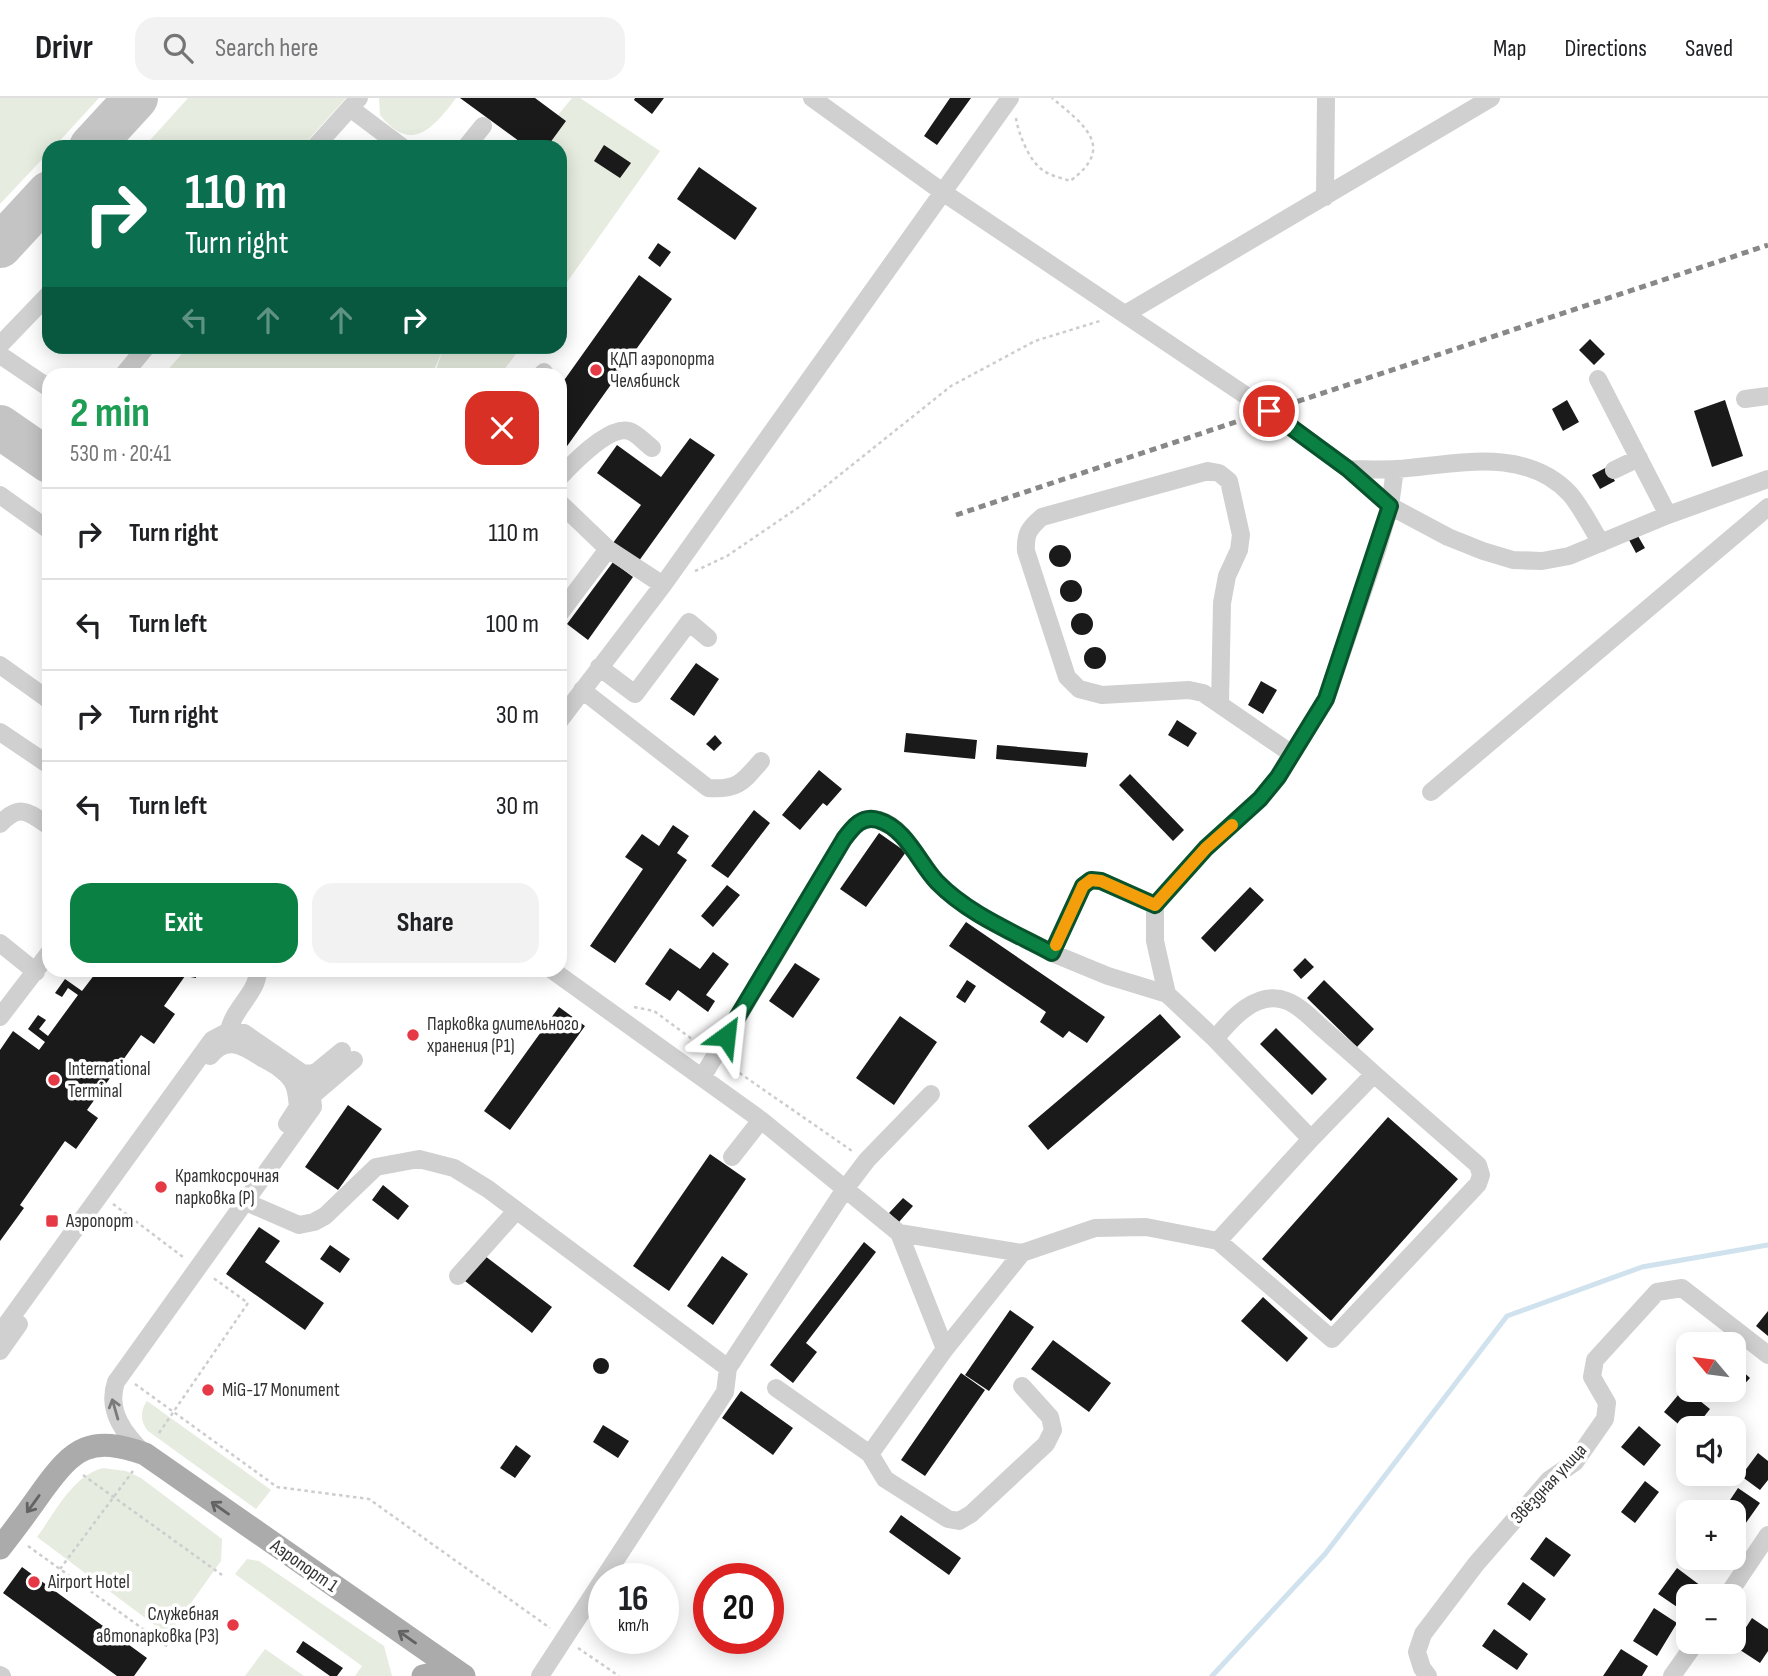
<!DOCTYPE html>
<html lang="en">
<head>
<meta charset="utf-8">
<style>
	body { margin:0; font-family:"Sofia Sans Condensed",sans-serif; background:#f2f2f2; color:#202124; height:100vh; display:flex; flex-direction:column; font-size:26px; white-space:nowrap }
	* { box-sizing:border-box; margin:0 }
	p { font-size:23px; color:#757577 }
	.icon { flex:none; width:38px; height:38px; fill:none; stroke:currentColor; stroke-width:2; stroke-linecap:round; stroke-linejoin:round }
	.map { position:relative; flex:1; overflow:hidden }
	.sheet { position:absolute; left:42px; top:270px; width:525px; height:609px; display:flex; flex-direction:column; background:#fff; border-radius:21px; box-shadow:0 4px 18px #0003 }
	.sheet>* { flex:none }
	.guide { position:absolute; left:42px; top:42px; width:525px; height:214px; border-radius:21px; box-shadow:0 4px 18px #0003; background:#0b6e4f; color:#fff; overflow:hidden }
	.needle { width:46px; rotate:299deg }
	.buttons { position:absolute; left:1676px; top:1234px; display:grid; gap:14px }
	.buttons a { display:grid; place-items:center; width:70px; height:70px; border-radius:14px; background:#fff; box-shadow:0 4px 18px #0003; font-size:35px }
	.speed { position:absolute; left:588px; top:1465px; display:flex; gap:14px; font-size:35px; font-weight:700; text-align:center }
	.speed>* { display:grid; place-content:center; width:91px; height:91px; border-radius:50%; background:#fff; box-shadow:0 4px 18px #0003; line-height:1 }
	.speed small { font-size:18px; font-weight:400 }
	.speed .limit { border:10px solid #d22; background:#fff; color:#111 }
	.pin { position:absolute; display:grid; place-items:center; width:60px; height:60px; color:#fff; margin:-30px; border:4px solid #fff; border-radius:50%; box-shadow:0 2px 7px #0007 }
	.me { position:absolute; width:77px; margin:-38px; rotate:30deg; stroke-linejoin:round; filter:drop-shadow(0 0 5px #0008) }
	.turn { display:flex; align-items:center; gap:24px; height:147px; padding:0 28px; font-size:32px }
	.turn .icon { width:91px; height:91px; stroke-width:2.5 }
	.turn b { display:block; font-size:49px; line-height:60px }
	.lanes { display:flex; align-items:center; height:66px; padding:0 28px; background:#0003; justify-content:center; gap:35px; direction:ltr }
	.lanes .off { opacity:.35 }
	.round { display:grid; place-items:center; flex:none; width:74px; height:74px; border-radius:21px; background:#f2f2f2 }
	.head { display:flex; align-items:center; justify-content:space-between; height:119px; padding:0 28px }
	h1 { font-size:42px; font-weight:700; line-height:52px; color:#1e9e55 }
	.primary-button { display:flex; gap:14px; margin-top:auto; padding:14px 28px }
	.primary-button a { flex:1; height:80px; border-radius:21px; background:#0b8043; color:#fff; font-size:28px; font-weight:700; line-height:80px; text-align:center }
	.primary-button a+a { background:#f2f2f2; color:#202124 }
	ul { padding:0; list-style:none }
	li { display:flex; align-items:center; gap:21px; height:91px; padding:0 28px; border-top:2px solid #e0e0e0 }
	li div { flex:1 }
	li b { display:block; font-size:26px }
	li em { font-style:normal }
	header { display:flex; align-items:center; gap:42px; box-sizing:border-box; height:98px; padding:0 35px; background:#fff; border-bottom:2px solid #e0e0e0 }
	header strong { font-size:33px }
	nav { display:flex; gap:38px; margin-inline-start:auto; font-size:24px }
	.search { width:490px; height:63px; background:#f2f2f2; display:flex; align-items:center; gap:18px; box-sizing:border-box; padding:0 24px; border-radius:21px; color:#757577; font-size:26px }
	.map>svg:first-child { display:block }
	.green { fill:#e6ecdf }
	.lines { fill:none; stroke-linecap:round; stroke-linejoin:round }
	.stream { stroke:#cfe2ee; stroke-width:5 }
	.taxiway { stroke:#c4c4c4; stroke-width:44 }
	.building { fill:#1a1a1a }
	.path { stroke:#cdcdcd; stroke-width:2.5; stroke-dasharray:3.5 3.5; stroke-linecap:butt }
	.minor { stroke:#d0d0d0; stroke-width:18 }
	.major { stroke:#ababab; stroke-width:23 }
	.rail { stroke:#888; stroke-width:5; stroke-dasharray:7 5; stroke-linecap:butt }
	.oneway { stroke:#7a7a7a }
	.oneway2 { stroke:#636363 }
	.route-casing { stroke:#07532c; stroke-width:18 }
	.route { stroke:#0b8043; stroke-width:12 }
	.slow { stroke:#f59e0b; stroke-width:12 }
	.poi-dot { fill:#e63946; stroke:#fff; stroke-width:2.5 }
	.labels { text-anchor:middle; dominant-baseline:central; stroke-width:7; stroke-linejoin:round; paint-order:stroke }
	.poi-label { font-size:19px; fill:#333; stroke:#fff; text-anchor:start }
	.street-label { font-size:19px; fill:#333; stroke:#fff }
</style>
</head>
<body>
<header>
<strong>Drivr</strong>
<div class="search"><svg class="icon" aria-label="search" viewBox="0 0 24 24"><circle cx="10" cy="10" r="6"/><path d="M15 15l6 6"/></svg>Search here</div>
<nav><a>Map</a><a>Directions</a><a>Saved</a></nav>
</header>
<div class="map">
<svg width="1768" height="1578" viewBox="0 0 1768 1578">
	<rect width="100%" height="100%" fill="#fff"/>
	<path class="green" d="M 0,0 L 99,0 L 54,49 L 49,49 L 49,54 L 0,106 Z
		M 188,0 L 346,0 L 302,49 L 144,49 Z
		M 379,0 L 456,0 C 433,31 411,56 380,17 Z
		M 572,0 L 580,0 L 660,53 L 560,194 L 560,49 L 547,49 L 566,23 L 558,17 Z
		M 188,249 L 521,249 L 501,276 L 435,276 L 442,254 L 432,276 L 164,276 Z
		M 147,1303 L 271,1392 L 256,1411 L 148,1333 C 140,1323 140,1313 147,1303 Z
		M 103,1370 L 126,1373 L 141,1380 L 222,1441 L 221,1463 L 168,1537 L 37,1439 C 55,1415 72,1378 103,1370 Z
		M 247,1461 L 259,1463 L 384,1548 L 392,1578 L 355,1578 L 362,1568 L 235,1476 Z
		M 265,1551 L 304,1578 L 245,1578 Z"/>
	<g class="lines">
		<path class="stream" d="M 1212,1578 L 1325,1456 L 1507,1218 L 1642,1169 L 1768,1147"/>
		<path class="taxiway" d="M 91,49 L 136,0
			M 0,148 L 49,95
			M 0,329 L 49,363"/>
	</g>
	<path class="building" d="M 460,0 L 535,0 L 566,23 L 547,49 L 527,49 Z
		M 635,0 L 664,0 L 652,16 L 634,2 Z
		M 950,0 L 971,0 L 937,47 L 924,38 Z
		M 604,47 L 631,65 L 620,80 L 594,63 Z
		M 699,69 L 757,110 L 735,142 L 677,101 Z
		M 658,145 L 671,154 L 660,169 L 648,160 Z
		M 639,177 L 672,201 L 565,351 L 560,348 L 560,288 Z
		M 1590,241 L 1605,256 L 1594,267 L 1579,252 Z
		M 1567,302 L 1579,324 L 1563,333 L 1552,311 Z
		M 1725,302 L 1743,358 L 1712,369 L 1694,313 Z
		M 690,340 L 715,357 L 636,467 L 610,449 L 641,407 L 597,375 L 617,347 L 661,379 Z
		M 1607,369 L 1615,383 L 1600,391 L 1592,377 Z
		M 1638,438 L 1645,450 L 1636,455 L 1629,442 Z
		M1049 458a11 11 0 1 1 22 0a11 11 0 1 1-22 0Z
		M 613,464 L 633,479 L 588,542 L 567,526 Z
		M1060 493a11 11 0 1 1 22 0a11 11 0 1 1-22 0Z
		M1071 526a11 11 0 1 1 22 0a11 11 0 1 1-22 0Z
		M1084 560a11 11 0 1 1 22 0a11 11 0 1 1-22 0Z
		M 696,565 L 719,581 L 694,618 L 670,601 Z
		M 1261,583 L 1277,592 L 1263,616 L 1248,607 Z
		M 1177,622 L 1197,635 L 1188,649 L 1168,637 Z
		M 906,635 L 977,642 L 975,661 L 904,654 Z
		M 715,637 L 722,645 L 714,653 L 706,646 Z
		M 997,647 L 1088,655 L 1086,669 L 996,661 Z
		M 819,672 L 842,691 L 827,708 L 823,705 L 800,732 L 782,717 Z
		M 1130,676 L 1184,732 L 1173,743 L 1119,687 Z
		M 754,712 L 770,725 L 728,780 L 711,768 Z
		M 673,727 L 689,738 L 677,755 L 687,762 L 615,865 L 590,848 L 643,771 L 625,759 L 642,736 L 659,748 Z
		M 879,735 L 906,754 L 866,809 L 840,791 Z
		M 727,787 L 740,797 L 713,829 L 701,818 Z
		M 1250,789 L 1264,802 L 1215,854 L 1201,840 Z
		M 966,824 L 1105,919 L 1087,945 L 1069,933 L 1063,940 L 1040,924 L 1046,914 L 949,848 Z
		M 670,850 L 700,871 L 713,854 L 729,866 L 706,897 L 715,903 L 708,914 L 678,892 L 670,903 L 645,886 Z
		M 1305,860 L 1314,869 L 1301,881 L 1293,872 Z
		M 795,865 L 820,881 L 793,920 L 769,903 Z
		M 98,872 L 191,872 L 196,876 L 196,880 L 185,878 L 164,908 L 175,916 L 154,946 L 141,937 L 87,1012 L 98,1020 L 76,1051 L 65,1043 L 20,1107 L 24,1110 L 0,1143 L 0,952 L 13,933 L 39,952 L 45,944 L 28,931 L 38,917 L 46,922 L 39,931 L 48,938 L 78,897 L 68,890 L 62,899 L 55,895 L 65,881 L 82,893 Z
		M 967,882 L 976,888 L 965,905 L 956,899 Z
		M 1324,882 L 1374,931 L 1357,949 L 1307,900 Z
		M 559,909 L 585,928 L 510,1032 L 484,1013 Z
		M 1160,916 L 1181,939 L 1048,1052 L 1028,1028 Z
		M 900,918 L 937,944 L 894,1007 L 856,980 Z
		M 1276,930 L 1327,981 L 1312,997 L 1260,946 Z
		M 348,1007 L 382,1031 L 338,1092 L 305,1069 Z
		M 1388,1019 L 1458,1081 L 1331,1223 L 1262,1161 Z
		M 710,1056 L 746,1081 L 669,1193 L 633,1168 Z
		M 383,1087 L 409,1108 L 398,1122 L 372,1102 Z
		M 903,1100 L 913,1108 L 899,1124 L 889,1115 Z
		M 259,1129 L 280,1143 L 265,1164 L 324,1205 L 305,1232 L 226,1176 Z
		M 864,1144 L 876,1154 L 806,1245 L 817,1254 L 793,1285 L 770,1267 Z
		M 330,1147 L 350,1161 L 340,1175 L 320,1161 Z
		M 485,1158 L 552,1209 L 532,1235 L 465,1183 Z
		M 722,1158 L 748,1176 L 713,1227 L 687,1208 Z
		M 1263,1199 L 1308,1240 L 1287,1264 L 1241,1223 Z
		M 1010,1212 L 1034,1229 L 989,1293 L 965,1277 Z
		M 1768,1213 L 1768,1238 L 1756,1228 Z
		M 1053,1242 L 1111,1285 L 1089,1314 L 1031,1271 Z
		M 1689,1252 L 1689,1276 L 1677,1266 Z
		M593 1268a8 8 0 1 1 16 0a8 8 0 1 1-16 0Z
		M 1740,1271 L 1750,1280 L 1738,1293 L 1734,1290 L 1734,1278 Z
		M 961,1275 L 985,1292 L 925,1378 L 901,1362 Z
		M 1684,1290 L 1710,1311 L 1695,1330 L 1689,1330 L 1689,1335 L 1664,1314 Z
		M 741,1293 L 793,1330 L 773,1357 L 722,1320 Z
		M 603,1327 L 629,1343 L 618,1360 L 593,1344 Z
		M 1639,1328 L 1661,1347 L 1644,1368 L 1621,1349 Z
		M 516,1347 L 531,1358 L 515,1380 L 500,1370 Z
		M 1758,1355 L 1768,1363 L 1768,1382 L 1760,1392 L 1741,1378 Z
		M 1645,1383 L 1659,1394 L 1635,1425 L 1621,1414 Z
		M 1738,1390 L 1760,1405 L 1738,1436 L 1734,1434 L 1734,1414 L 1722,1414 Z
		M 901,1417 L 961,1460 L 949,1477 L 889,1434 Z
		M 1546,1439 L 1571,1457 L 1554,1479 L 1530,1461 Z
		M 22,1469 L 147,1560 L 134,1578 L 117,1578 L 3,1495 Z
		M 1677,1470 L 1701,1488 L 1694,1498 L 1689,1498 L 1689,1505 L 1683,1513 L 1658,1496 Z
		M 1523,1484 L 1546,1501 L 1530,1523 L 1507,1506 Z
		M 1654,1510 L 1677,1525 L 1657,1558 L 1633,1543 Z
		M 1752,1520 L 1768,1531 L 1768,1553 L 1760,1565 L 1734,1548 Z
		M 1494,1531 L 1528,1556 L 1517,1572 L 1482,1548 Z
		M 303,1543 L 343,1570 L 337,1578 L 330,1578 L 296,1554 Z
		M 1621,1551 L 1648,1568 L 1642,1578 L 1603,1578 Z"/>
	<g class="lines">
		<path class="path" d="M 1016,20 C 1018,35 1030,65 1044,73 C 1051,78 1062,80 1070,83 C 1117,49 1083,26 1052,0
			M 695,473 L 727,458 L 802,407 L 951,288 L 1035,243 L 1103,222
			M 634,909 L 654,913 L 700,947
			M 728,967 L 852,1053
			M 113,1106 L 183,1159
			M 135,1286 L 277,1389 L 369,1401 L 550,1530
			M 159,1335 L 248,1205 L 212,1179
			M 83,1377 L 222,1477
			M 28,1448 L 168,1549
			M 60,1471 L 133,1373
			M 578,1550 L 619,1578"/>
		<path class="minor" d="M 812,0 L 944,95 L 1269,313 L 1348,371 L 1390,408 L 1448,439 L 1483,453 L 1513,462 L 1542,463 L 1569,458 L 1668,417 L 1768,381
			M 350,10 L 402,49
			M 315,49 L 359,0
			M 466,49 L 483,28
			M 1325,99 L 1326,0
			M 1127,215 L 1491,0
			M 0,247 L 49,196
			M 0,257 L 49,290
			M 124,276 L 147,248
			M 542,276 L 544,274
			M 1598,281 L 1668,417
			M 1745,301 L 1768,298
			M 1348,371 C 1364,371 1381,372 1397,371 C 1453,367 1525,347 1570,396 C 1582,410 1591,429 1601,445
			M 1614,372 L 1639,360
			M 560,379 C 572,366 609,327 629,333 C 637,335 646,346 652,350
			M 0,397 L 49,432
			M 560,405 L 608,451 L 663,487
			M 560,515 L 608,451
			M 0,567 L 49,602
			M 599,569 L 635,596 L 689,524 L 708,540
			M 582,592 L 708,690 C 738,692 743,684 761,663
			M 1220,606 L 1222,505 L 1227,478 L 1239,452 L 1241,437 L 1229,383 L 1219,375 L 1208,373 L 1042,419 C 1029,430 1025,436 1026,453 L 1067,579 L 1079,591 L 1102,597 L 1189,592 L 1203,595 L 1292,656
			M 560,622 L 663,487 L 1010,0
			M 0,634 L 49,667
			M 1431,694 L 1768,409
			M 0,726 C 20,705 28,714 49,728
			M 1155,807 L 1155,843 L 1167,896
			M 0,845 L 36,874
			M 1052,855 L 1108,878 L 1167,896 L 1215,941 C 1231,921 1257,891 1287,903 C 1300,908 1311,920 1321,929 C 1339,945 1357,960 1374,976
			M 552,872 L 761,1022 L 899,1135 L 1022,1155 L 1095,1130 L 1146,1129 L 1218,1143 L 1332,1241 L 1478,1086 L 1481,1077 L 1478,1067 L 1374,976 L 1311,1041 L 1218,1143
			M 0,919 L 49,855
			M 229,933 C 233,910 258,895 258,872
			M 1215,941 L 1311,1041
			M 210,958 C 227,937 244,948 262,960 C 273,966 285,972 292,983 C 297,991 297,1000 298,1009 L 287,1026
			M 294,974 L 314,976 L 342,953
			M 703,978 L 844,741 C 853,729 862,717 879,722 C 906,730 919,765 937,784 C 968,816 1013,834 1052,855 L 1083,788 L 1091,782 L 1101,783 L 1155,807 L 1206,750 L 1260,701 L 1278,679 L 1326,601 L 1378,449 L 1390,408 L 1395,371
			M 306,1003 L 354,962
			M 732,1059 L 761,1022
			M 246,1104 L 299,1127 L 314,1124 L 325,1118 L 376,1069 L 419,1061 L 454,1070 L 488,1091 L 728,1270
			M 458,1178 L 516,1113
			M 0,1235 L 212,942 L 229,933 L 244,935 L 302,975 L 311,988 L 313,1009 L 116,1284 C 106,1313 125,1337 145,1356
			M 945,1251 L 1022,1155
			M 0,1253 L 19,1226
			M 776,1290 L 870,1356 L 885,1381 L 948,1421 L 959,1423 L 971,1416 L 1046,1346 L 1053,1332 L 1050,1319 L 1022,1288
			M 870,1356 L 945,1251 L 899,1135
			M 1727,1498 L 1768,1437
			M 0,1577 L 2,1578
			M 540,1578 L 725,1294 L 728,1270 L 845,1091 L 867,1062 L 931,996
			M 1428,1578 L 1422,1570 L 1417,1554 L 1423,1536 L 1476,1466 L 1549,1382 L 1575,1364 L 1605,1321 L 1607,1305 L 1592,1279 L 1595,1262 L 1657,1194 L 1682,1190 L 1768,1257
			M 1672,1578 L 1696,1544"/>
		<path class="major" d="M 0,1450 C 15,1431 29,1412 43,1392 C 74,1349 91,1337 145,1356 L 464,1578
			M 423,1578 L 437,1575 L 464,1578"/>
		<path class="rail" d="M 956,417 L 1768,147"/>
	</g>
	<defs><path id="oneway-shaft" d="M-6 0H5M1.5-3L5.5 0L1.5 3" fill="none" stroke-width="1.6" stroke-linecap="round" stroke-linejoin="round" transform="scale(1.75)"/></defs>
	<use class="oneway" href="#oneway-shaft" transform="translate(115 1311) rotate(-106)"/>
	<g class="oneway2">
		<use href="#oneway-shaft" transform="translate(33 1406) rotate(126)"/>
		<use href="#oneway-shaft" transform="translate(220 1410) rotate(-145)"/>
		<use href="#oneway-shaft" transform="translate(407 1539) rotate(-145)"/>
	</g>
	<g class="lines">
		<g class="route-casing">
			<path id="route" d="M 726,938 L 844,741 C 853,729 862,717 878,722 C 906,730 919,765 937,784 C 968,816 1013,834 1052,855 L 1083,788 L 1091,782 L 1101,783 L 1155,807 L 1206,750 L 1260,701 L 1278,679 L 1326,601 L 1390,408 L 1348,371 L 1269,313"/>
		</g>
		<use href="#route" class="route"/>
		<path class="slow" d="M 1056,847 L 1083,788 L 1091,782 L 1101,783 L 1155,807 L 1206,750 L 1232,727"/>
	</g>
	<g class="poi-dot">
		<circle cx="596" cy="272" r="7"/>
		<circle cx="413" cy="937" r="7"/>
		<circle cx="54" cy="982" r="7"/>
		<circle cx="161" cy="1089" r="7"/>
		<rect x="45" y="1116" width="14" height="14" rx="3.5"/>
		<circle cx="208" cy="1292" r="7"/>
		<circle cx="34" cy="1484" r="7"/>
		<circle cx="233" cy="1527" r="7"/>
	</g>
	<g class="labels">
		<g class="poi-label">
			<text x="610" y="261">КДП аэропорта<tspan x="610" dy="22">Челябинск</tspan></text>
			<text x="427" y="926">Парковка длительного<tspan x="427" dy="22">хранения (P1)</tspan></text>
			<text x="68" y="971">International<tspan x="68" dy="22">Terminal</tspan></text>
			<text x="175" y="1078">Краткосрочная<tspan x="175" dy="22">парковка (P)</tspan></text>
			<text x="66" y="1123">Аэропорт</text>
			<text x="222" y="1292">MiG-17 Monument</text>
			<text x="48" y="1484">Airport Hotel</text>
			<text x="219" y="1516" text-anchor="end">Служебная<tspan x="219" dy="22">автопарковка (P3)</tspan></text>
		</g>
		<g class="street-label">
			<text transform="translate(1549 1386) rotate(-47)">Звёздная улица</text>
			<text transform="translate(304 1468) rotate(35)">Аэропорт 1</text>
		</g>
	</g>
</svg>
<div class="buttons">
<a><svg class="needle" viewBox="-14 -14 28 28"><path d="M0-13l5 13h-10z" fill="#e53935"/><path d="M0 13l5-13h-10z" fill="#757577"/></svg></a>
<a><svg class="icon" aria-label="sound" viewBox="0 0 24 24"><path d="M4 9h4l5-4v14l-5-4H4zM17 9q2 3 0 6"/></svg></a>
<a>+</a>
<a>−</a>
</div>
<div class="speed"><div>16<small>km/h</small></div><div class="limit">20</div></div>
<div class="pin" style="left:1269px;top:313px;background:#d93025"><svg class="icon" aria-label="arrive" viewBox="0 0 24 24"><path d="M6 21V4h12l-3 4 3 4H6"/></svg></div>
<svg class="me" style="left:726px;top:938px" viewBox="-20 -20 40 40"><path d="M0-17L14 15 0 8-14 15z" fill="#0b8043" stroke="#fff" stroke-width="4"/></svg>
<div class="guide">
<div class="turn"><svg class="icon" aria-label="right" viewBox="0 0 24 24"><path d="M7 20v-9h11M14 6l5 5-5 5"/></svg><div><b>110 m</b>Turn right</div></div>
<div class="lanes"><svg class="icon off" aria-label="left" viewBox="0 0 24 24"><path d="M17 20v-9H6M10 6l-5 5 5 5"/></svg><svg class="icon off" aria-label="ahead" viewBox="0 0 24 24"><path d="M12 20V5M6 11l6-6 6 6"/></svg><svg class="icon off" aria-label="ahead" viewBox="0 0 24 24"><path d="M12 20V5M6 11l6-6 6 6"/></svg><svg class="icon" aria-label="right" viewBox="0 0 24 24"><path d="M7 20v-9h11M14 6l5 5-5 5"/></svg></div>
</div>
<section class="sheet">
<div class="head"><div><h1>2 min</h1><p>530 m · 20:41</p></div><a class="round" style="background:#d93025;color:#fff"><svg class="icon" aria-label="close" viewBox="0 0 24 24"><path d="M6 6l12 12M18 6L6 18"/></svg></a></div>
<ul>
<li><svg class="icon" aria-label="right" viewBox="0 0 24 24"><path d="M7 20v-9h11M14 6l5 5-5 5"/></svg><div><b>Turn right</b></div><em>110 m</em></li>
<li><svg class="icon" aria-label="left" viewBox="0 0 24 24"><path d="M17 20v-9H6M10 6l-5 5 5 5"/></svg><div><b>Turn left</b></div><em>100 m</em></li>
<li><svg class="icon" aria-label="right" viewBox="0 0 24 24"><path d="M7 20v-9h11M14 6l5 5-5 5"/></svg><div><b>Turn right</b></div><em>30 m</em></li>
<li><svg class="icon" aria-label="left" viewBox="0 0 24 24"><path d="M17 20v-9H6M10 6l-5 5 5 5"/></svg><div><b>Turn left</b></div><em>30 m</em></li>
</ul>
<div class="primary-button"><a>Exit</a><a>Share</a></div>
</section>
</div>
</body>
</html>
